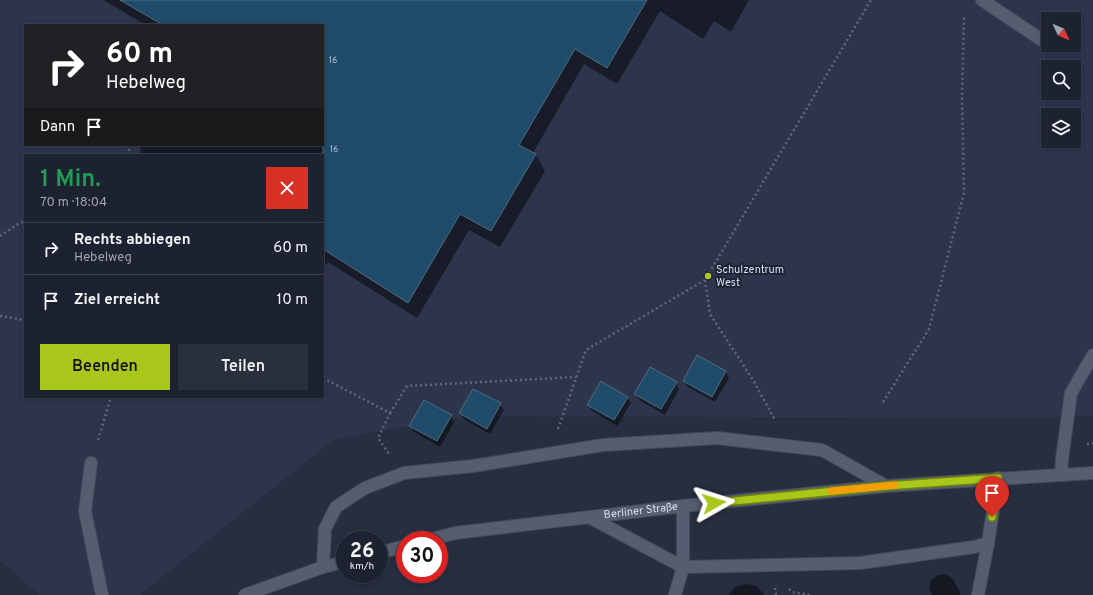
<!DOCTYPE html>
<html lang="de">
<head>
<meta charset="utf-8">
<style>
	body { margin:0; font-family:Overpass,sans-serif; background:#2a2f3c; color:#f1f3f6; height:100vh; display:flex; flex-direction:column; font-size:15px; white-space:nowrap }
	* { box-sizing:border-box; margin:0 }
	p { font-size:13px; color:#a0a4ab }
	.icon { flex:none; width:22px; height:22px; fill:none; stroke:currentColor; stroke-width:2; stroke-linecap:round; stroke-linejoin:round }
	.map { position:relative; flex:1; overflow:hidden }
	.sheet { position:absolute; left:24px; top:154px; width:300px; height:244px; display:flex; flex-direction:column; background:#1d2230; border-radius:0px; box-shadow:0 2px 6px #0003,0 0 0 1px #3b3f4c }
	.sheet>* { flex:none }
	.banner { position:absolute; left:24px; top:24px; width:300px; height:122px; border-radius:0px; box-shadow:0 2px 6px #0003,0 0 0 1px #3b3f4c; background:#202124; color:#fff; overflow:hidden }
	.needle { width:26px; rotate:134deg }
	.tools { position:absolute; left:1041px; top:12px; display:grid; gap:8px }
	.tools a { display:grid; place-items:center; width:40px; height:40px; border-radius:0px; background:#1d2230; box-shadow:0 2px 6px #0003,0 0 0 1px #3b3f4c; font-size:20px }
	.speed { position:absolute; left:336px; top:531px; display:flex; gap:8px; font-size:20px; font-weight:700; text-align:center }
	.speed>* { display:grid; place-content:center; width:52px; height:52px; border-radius:50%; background:#1d2230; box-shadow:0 2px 6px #0003,0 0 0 1px #3b3f4c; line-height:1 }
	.speed small { font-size:10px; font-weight:400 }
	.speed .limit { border:6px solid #d22; background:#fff; color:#111 }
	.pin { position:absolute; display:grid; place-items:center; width:34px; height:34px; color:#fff; margin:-41px -17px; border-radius:50% 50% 50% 0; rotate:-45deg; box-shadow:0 0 4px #0007 }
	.pin .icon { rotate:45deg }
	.me { position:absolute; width:44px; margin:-22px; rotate:84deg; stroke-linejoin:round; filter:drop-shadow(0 0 3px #0008) }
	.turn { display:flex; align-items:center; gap:14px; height:84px; padding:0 16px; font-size:18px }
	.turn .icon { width:52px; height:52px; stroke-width:2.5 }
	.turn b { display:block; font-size:28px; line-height:34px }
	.then { display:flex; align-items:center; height:38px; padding:0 16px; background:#0003; gap:8px; font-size:15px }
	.round { display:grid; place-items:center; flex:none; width:42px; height:42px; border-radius:0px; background:#2a2f3c }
	.summary { display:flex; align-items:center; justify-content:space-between; height:68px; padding:0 16px }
	h1 { font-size:24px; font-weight:600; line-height:30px; color:#1e9e55 }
	.cta { display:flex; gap:8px; margin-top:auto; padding:8px 16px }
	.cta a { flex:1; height:46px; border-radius:0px; background:#a9c71a; color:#111; font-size:16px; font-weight:600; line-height:46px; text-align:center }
	.cta a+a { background:#2a2f3c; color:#f1f3f6 }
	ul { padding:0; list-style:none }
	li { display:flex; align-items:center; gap:12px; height:52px; padding:0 16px; border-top:1px solid #3b3f4c }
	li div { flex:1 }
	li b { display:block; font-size:15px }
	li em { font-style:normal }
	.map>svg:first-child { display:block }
	.built { fill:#2d354d; fill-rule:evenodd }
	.shadow { fill:#0007 }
	.building { fill:#1e4c6a; stroke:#556a79 }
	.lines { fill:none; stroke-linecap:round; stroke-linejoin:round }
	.lane-casing { stroke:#454a5a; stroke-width:14 }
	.street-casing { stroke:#454a5a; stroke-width:14 }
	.path { stroke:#616777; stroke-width:2.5; stroke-dasharray:2 3; stroke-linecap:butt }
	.lane { stroke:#555d71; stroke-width:12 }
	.street { stroke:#555d71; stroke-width:12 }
	.route-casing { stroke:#6e8111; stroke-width:10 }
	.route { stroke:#a9c71a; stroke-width:7 }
	.slow { stroke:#f59e0b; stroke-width:7 }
	.poi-dot { fill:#a9c71a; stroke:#1e2436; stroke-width:1.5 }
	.labels { text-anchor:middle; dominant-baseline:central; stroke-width:4; stroke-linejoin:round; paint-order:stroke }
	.number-label { font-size:9px; fill:#acbacb }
	.poi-label { font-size:11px; fill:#dbdfeb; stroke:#1e2436; text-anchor:start }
	.street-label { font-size:11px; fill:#dbdfeb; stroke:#1e2436 }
</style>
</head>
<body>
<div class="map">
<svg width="1093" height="595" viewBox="0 0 1093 595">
	<rect width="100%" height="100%" fill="#272e40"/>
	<path class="built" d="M 0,0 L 1093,0 L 1093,416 L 1038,418 L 468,416 L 335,439 L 140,595 L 39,595 L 0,560 ZM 1048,19 L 1074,19 L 1074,45 L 1048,45 ZM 25,25 L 323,25 L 323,145 L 25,145 ZM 1048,67 L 1074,67 L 1074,93 L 1048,93 ZM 1048,115 L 1074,115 L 1074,141 L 1048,141 ZM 25,155 L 323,155 L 323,397 L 25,397 Z"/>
	<path class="shadow" d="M 103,0 L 749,0 L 731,32 L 714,21 L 703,39 L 660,11 L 617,84 L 584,64 L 533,153 L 536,155 L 545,171 L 500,247 L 469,230 L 417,318 L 328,262 L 323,269 L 323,155 L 141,155 L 140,145 L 323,145 L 323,25 L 146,25 Z
		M 726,372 L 729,378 L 715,402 L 688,387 L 684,381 Z
		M 676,383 L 679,389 L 665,415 L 639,400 L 636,394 Z
		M 627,397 L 631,403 L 617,426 L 592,411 L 589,405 Z
		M 500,404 L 504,410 L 490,434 L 464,419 L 461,413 Z
		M 451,416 L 454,422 L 440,447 L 414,432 L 410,426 Z
		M 945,574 L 952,578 L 960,592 L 960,595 L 932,595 L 929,589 L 931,580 L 938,575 Z
		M 746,584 L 757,586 L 764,595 L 728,595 L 735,587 Z"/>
	<path class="building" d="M 120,0 L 647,0 L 607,68 L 575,49 L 519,145 L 536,154 L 491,231 L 460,214 L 408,303 L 323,249 L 323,25 L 163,25 Z
		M 697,355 L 726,371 L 712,397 L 683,381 Z
		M 650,367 L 677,382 L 661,409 L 634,394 Z
		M 601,381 L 628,397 L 614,420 L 587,405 Z
		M 473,389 L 501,403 L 487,429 L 459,413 Z
		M 424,400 L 452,415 L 437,441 L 409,426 Z"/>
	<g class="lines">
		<g class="lane-casing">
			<path id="lane" d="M 982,0 L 1042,40
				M 91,463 L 85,511 L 102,595
				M 1061,475 L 1062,459 L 1071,393 L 1093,355
				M 589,517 L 683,567 L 860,563 L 974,547 L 988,543
				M 323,567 L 325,529 L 336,507 L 365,488 L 404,473 L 473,466 L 603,445 L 717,438 L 822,450 L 886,486"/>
		</g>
		<g class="street-casing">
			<g id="street">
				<path id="s1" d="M 428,540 L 455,533 L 683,506 L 886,486 L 1093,473"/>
				<path d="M 379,553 L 405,546"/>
				<path d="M 245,595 L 323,567 L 345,562"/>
				<path d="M 675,595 L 683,567 L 683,506"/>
				<path d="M 978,595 L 988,543 L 998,478"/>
			</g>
		</g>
		<path class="path" d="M 126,155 L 132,145
			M 0,236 L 18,224 L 25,221
			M 705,280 L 710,314 L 753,380 L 775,420
			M 0,316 L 25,320
			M 323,378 L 390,413 L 378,438 L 389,454
			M 883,402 L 929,329 L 964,193 L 962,97 L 964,16
			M 390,413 L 407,386 L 576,377
			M 558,429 L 586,350 L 705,280 L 871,0
			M 98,440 L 111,397
			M 1087,444 L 1093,443
			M 775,588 L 776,595
			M 789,589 L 792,592 L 810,595"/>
		<use href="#lane" class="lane"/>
		<use href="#street" class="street"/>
	</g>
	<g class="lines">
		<g class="route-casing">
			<path id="route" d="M 714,503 L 886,486 L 998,478 L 992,517"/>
		</g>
		<use href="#route" class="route"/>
		<path class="slow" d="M 831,491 L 895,485"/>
	</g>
	<circle class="poi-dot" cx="708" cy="276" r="4"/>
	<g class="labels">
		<g class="number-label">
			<text x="333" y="60">16</text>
			<text x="334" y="149">16</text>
		</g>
		<g class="poi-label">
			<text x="716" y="270">Schulzentrum<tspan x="716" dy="13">West</tspan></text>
		</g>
		<g class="street-label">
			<text stroke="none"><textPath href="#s1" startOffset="215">Berliner Straße</textPath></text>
		</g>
	</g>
</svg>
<div class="tools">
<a><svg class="needle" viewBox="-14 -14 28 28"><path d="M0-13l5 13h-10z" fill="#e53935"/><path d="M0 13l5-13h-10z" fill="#a0a4ab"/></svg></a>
<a><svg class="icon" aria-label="search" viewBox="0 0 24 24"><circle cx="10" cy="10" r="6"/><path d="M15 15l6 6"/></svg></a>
<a><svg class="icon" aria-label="layers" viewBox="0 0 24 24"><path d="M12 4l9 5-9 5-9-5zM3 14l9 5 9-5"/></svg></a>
</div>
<div class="speed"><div>26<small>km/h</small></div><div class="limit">30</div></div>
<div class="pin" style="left:992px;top:517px;background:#d93025"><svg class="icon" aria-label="arrive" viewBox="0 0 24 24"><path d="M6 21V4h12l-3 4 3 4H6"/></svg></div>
<svg class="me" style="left:714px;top:503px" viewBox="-20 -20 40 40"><path d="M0-17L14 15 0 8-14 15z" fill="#a9c71a" stroke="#fff" stroke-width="4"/></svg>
<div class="banner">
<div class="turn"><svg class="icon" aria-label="right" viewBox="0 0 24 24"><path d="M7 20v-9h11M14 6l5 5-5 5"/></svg><div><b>60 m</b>Hebelweg</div></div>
<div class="then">Dann<svg class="icon" aria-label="arrive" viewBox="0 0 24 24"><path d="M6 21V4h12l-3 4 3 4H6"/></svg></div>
</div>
<section class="sheet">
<div class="summary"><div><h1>1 Min.</h1><p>70 m · 18:04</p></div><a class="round" style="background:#d93025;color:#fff"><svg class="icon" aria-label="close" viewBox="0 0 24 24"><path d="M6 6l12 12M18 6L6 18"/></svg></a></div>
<ul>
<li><svg class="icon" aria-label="right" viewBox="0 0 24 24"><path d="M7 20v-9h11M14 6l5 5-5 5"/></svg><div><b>Rechts abbiegen</b><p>Hebelweg</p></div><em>60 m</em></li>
<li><svg class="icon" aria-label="arrive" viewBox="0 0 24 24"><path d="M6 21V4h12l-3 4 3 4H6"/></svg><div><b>Ziel erreicht</b></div><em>10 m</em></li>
</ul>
<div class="cta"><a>Beenden</a><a>Teilen</a></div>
</section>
</div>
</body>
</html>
